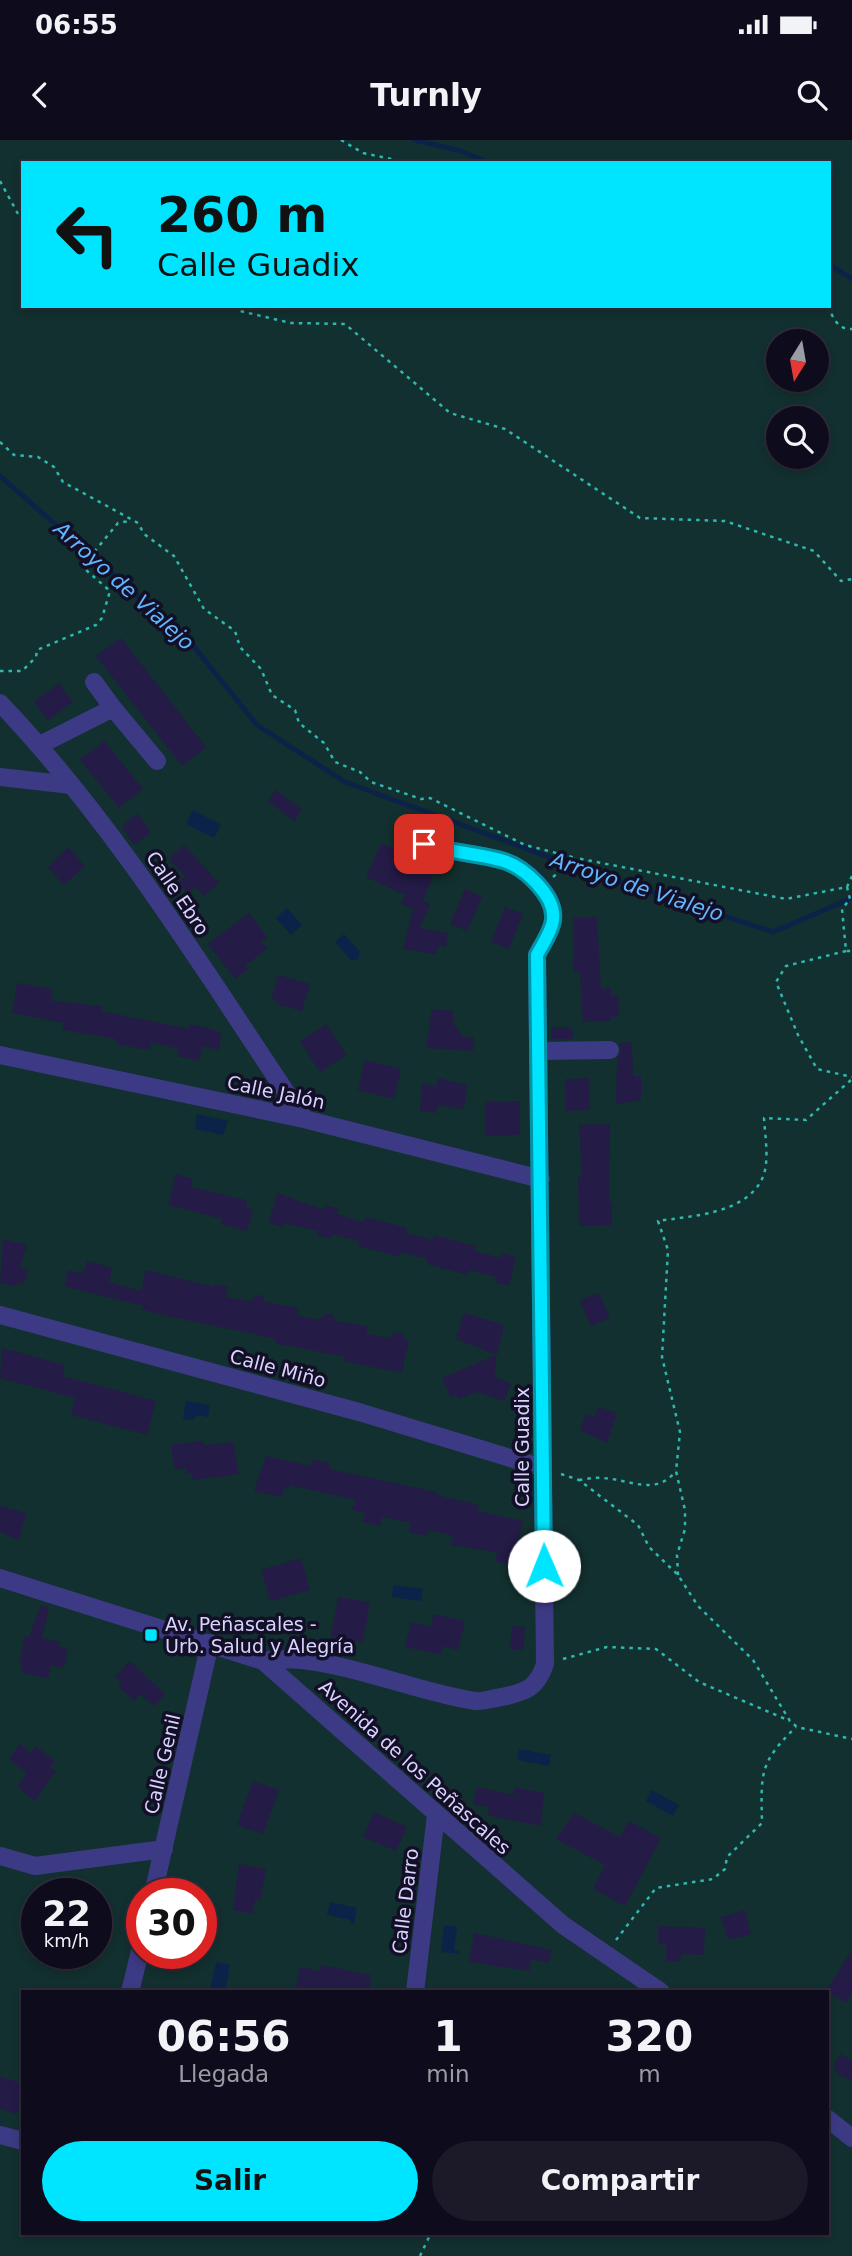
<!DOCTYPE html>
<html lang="es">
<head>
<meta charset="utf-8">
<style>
	body { margin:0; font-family:"DejaVu Sans",sans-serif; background:#1c1929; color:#f1f3f6; height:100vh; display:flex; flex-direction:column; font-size:26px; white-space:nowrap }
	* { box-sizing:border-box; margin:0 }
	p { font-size:23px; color:#9b9ba3 }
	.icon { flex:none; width:38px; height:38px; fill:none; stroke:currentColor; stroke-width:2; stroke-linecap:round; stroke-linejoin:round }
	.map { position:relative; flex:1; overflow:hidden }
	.sheet { position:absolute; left:21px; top:1850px; width:808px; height:245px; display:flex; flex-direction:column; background:#0e0b1c; border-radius:0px; box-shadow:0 4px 10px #0003,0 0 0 2px #2e2b3b }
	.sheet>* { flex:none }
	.guide { position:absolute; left:21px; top:21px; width:810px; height:147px; border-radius:0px; box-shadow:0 4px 10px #0003,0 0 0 2px #2e2b3b; background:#00e5ff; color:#111; overflow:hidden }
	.needle { width:46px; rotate:191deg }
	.buttons { position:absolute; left:766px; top:189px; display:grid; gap:14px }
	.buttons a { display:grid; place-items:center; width:63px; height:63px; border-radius:50%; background:#0e0b1c; box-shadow:0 4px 10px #0003,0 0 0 2px #2e2b3b; font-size:35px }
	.speed { position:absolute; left:21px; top:1738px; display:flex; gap:14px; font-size:35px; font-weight:700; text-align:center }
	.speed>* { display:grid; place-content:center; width:91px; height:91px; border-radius:50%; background:#0e0b1c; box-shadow:0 4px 10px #0003,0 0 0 2px #2e2b3b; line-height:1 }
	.speed small { font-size:18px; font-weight:400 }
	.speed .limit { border:10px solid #d22; background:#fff; color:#111 }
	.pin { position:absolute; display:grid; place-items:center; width:60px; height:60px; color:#fff; margin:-30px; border-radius:14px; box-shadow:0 4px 10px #0006 }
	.me { position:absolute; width:77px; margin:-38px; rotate:359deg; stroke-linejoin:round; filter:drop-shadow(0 0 5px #0008) }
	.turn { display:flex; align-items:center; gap:24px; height:147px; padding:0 21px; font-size:32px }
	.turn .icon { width:91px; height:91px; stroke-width:2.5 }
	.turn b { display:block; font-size:49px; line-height:60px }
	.eta { display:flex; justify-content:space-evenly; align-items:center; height:119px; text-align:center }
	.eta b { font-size:42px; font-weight:700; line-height:49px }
	.cta { display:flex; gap:14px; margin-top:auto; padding:14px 21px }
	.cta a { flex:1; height:80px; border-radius:42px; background:#00e5ff; color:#111; font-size:28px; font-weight:700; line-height:80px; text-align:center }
	.cta a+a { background:#1c1929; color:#f1f3f6 }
	.status { display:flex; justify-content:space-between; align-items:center; height:49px; padding:0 35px; background:#0e0b1c; direction:ltr }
	.status svg { height:19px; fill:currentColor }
	header { display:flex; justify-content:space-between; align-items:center; height:91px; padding:0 21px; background:#0e0b1c; font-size:32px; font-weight:700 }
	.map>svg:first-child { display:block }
	.green { fill:#12302f; fill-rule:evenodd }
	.water { fill:#0c2248 }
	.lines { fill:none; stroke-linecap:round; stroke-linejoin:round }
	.stream { stroke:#0c2248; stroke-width:5 }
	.building { fill:#241b47 }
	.path { stroke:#2fb8b0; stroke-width:2.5; stroke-dasharray:3.5 5; stroke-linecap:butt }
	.minor { stroke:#3d3a85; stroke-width:18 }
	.route-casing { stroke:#0095a6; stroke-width:18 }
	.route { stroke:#00e5ff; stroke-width:12 }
	.poi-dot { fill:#00e5ff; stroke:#130f26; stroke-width:2.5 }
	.labels { text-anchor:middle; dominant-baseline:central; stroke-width:7; stroke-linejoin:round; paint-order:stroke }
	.street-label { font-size:19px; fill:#d9d4ff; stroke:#130f26 }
	.poi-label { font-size:19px; fill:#d9d4ff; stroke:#130f26; text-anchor:start }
	.water-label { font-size:21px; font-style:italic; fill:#62b6ff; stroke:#130f26 }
</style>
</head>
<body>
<div class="status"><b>06:55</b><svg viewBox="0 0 49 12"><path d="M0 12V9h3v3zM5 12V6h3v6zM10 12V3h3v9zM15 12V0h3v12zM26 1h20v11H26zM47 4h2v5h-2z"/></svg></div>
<header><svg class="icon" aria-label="back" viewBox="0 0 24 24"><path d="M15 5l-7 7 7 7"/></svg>Turnly<svg class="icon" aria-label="search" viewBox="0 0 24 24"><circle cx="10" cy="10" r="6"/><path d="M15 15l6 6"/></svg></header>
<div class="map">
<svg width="852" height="2116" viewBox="0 0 852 2116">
	<rect width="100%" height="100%" fill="#130f26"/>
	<path class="green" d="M 0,0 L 852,0 L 852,2116 L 0,2116 ZM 23,23 L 830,23 L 830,166 L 23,166 ZM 779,201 L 817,201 L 817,240 L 779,240 ZM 779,278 L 817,278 L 817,317 L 779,317 ZM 37,1754 L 96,1754 L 96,1813 L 37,1813 ZM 142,1754 L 201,1754 L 201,1813 L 142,1813 ZM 23,1852 L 828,1852 L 828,2093 L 23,2093 Z"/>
	<path class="water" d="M 193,670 L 221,685 L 214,698 L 186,684 Z
		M 287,768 L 302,785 L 291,795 L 276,778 Z
		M 344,794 L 360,812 L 358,819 L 351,820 L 335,802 Z
		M 197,974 L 228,981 L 223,995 L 195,989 Z
		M 186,1261 L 210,1265 L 208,1277 L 198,1275 L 192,1280 L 183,1279 Z
		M 393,1445 L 423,1449 L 421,1461 L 392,1457 Z
		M 519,1609 L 551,1615 L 549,1626 L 517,1620 Z
		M 652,1650 L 679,1665 L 673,1676 L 646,1661 Z
		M 330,1762 L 357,1768 L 354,1785 L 350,1784 L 351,1780 L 327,1775 Z
		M 444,1785 L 457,1787 L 454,1810 L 459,1811 L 459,1814 L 441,1812 Z
		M 216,1822 L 230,1825 L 225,1851 L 210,1851 Z"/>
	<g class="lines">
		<path class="stream" d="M 415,0 L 458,10 L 489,23
			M 830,125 L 852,139
			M 0,336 L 191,503 L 257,585 L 345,642 L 568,724 L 773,792 L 852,758"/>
	</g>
	<path class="building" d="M 121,498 L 206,607 L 182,626 L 96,516 Z
		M 59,543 L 73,562 L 48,580 L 34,562 Z
		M 104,601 L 143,649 L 119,668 L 80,620 Z
		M 276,650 L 302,670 L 294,681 L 268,661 Z
		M 137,673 L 151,692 L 134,705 L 122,687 Z
		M 381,703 L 398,711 L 394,720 L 433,736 L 423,761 L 430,764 L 420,788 L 448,793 L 446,807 L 438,806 L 436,814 L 403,809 L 413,768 L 401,764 L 405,755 L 366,737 Z
		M 184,705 L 219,743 L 204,756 L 195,747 L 188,754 L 178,743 L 185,736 L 169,719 Z
		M 68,707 L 85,726 L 64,745 L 48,727 Z
		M 465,749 L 482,757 L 467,791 L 450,784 Z
		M 505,767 L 523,774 L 509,809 L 491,802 Z
		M 249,773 L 267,797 L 261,802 L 267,809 L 244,826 L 250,828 L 235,839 L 208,804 Z
		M 597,777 L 601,849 L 611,848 L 611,856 L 618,856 L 619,876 L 610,877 L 611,881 L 583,882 L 580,833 L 573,831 L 574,778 Z
		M 278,835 L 310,844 L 302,871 L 276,864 L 277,861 L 271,859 Z
		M 17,843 L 52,849 L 51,861 L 102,866 L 101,871 L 189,889 L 190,884 L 212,889 L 222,894 L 219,910 L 202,906 L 199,921 L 177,916 L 179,909 L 151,902 L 150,910 L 142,909 L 115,904 L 116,899 L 62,890 L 64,883 L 12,873 Z
		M 432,869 L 453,871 L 453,884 L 464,897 L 474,897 L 473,911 L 426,908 Z
		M 326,884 L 346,915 L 320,932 L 300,901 Z
		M 551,887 L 572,887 L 573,899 L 551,899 Z
		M 632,902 L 633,936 L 641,936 L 641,960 L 616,964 L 617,919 L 621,911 L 619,903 Z
		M 365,920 L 401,929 L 394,959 L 358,950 Z
		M 438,938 L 467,945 L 464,969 L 438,965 L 436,973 L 420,971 L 422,944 L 436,946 Z
		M 589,938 L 590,970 L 566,971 L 565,939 Z
		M 520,961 L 520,995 L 485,996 L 485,962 Z
		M 610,984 L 609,1062 L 612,1062 L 612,1085 L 579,1086 L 578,1037 L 582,1037 L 579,985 Z
		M 176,1034 L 193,1039 L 191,1047 L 246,1060 L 247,1068 L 253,1069 L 247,1091 L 221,1084 L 222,1079 L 168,1065 Z
		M 277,1053 L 324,1070 L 325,1065 L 339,1069 L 337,1074 L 350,1078 L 364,1082 L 365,1077 L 407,1088 L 406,1093 L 433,1100 L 434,1095 L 464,1103 L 475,1106 L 474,1111 L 501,1118 L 502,1113 L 516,1117 L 509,1146 L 495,1142 L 496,1137 L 469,1130 L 467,1135 L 438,1127 L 427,1124 L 428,1119 L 401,1112 L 400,1117 L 370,1109 L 358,1106 L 359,1101 L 346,1098 L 332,1094 L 331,1099 L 317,1095 L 318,1091 L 284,1083 L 283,1087 L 269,1083 Z
		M 3,1099 L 27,1105 L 20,1128 L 28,1130 L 24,1144 L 17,1142 L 16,1147 L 0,1143 Z
		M 87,1121 L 112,1128 L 109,1142 L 141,1151 L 146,1130 L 214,1147 L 215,1144 L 228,1147 L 226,1157 L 250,1161 L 256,1155 L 263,1156 L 265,1162 L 299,1168 L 297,1175 L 319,1180 L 326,1173 L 333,1175 L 335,1181 L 368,1186 L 366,1194 L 389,1198 L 395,1192 L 403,1193 L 404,1199 L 409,1200 L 402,1232 L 364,1226 L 344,1221 L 345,1217 L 275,1203 L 276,1199 L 154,1173 L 142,1169 L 143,1166 L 64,1146 L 68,1130 L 83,1134 Z
		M 599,1153 L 610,1178 L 591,1186 L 580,1160 Z
		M 464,1173 L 504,1185 L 497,1215 L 456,1199 Z
		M 2,1208 L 65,1225 L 63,1236 L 156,1261 L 147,1295 L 71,1275 L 75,1258 L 0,1238 Z
		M 496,1215 L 495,1237 L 511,1244 L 504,1261 L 477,1252 L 459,1259 L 458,1255 L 451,1258 L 442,1238 Z
		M 598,1267 L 617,1273 L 607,1303 L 580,1290 L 586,1274 L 595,1277 Z
		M 203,1301 L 204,1305 L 233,1302 L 239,1334 L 193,1340 L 192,1333 L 187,1334 L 186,1328 L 175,1330 L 171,1305 Z
		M 266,1316 L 311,1326 L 313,1319 L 330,1323 L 329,1329 L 437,1352 L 436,1355 L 479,1365 L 478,1371 L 523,1381 L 512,1425 L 495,1421 L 497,1412 L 451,1405 L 453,1396 L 428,1390 L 427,1396 L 409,1392 L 411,1383 L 382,1377 L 380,1386 L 362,1382 L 365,1373 L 352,1370 L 355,1360 L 290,1345 L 289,1349 L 284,1348 L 282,1357 L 254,1351 Z
		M 0,1366 L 26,1373 L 19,1400 L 0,1392 Z
		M 301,1418 L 310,1450 L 270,1461 L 261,1430 Z
		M 338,1457 L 370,1462 L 363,1502 L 331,1497 Z
		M 41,1465 L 49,1468 L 42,1498 L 60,1502 L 59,1507 L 68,1509 L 64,1528 L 51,1525 L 48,1539 L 21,1532 L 23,1525 L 19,1524 L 25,1496 L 29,1497 Z
		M 434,1474 L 465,1481 L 458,1510 L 443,1506 L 441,1515 L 405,1507 L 411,1482 L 431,1487 Z
		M 512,1486 L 525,1487 L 523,1510 L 510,1509 Z
		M 130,1521 L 165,1554 L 154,1566 L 140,1554 L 134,1561 L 118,1546 L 122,1543 L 115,1537 Z
		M 20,1604 L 31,1613 L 36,1606 L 55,1621 L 50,1627 L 56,1631 L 35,1661 L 17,1646 L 27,1633 L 9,1619 Z
		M 253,1641 L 279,1650 L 263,1694 L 237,1685 Z
		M 477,1647 L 513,1655 L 514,1647 L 544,1653 L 541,1686 L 487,1675 L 489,1667 L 473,1664 Z
		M 374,1672 L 407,1687 L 396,1711 L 363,1697 Z
		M 574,1673 L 620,1697 L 629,1681 L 661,1698 L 625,1766 L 593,1749 L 605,1725 L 556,1699 Z
		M 239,1724 L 266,1729 L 260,1761 L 255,1760 L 253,1774 L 233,1770 Z
		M 745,1770 L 751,1794 L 728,1800 L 721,1777 Z
		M 658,1786 L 705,1788 L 704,1815 L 681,1814 L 680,1822 L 666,1821 L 666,1804 L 658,1804 Z
		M 474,1793 L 552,1810 L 549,1823 L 531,1819 L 529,1831 L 469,1822 Z
		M 852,1810 L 852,1853 L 846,1863 L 826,1851 Z
		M 321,1825 L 371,1835 L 368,1852 L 316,1852 L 296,1846 L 300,1827 L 320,1831 Z
		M 841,1914 L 852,1921 L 852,1940 L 840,1936 L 833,1927 Z
		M 0,1936 L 23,1944 L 23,1956 L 17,1974 L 0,1969 Z"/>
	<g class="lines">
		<path class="path" d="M 341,0 L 363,13 L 410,23
			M 0,41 L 23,83
			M 234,166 L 240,171 L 291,183 L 345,184 L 450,273 L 505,289 L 640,378 L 725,381 L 814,411 L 841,441 L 852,439
			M 828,166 C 833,178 838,190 852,189
			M 0,302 L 14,315 L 38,317 L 54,327 L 63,342 L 138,383 L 144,394 L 174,416 L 204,469 L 235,491 L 240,507 L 261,529 L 272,555 L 295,570 L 299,583 L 324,603 L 335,622 L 360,632 L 371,642 L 421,659 L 430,658 L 525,705 L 576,718
			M 0,531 L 22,531 L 36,517 L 37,510 L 96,485 L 102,478 L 110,451 L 86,430 L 85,423 L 118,383 L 129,381
			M 553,737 L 576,718 L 786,759 L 847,747 L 852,736
			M 847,747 L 850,759 L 842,769 L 846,811 L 852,811
			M 846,811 L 786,826 L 776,842 L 798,895 L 817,929 L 852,937
			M 561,1334 L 579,1340 L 638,1385 L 649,1407 L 678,1435 L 698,1466 L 753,1520 L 790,1581 L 797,1587 L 852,1599
			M 579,1340 C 586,1339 594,1337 602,1338 C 630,1339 655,1357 676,1331
			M 678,1435 L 677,1415 L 685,1389 L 685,1370 L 676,1331 L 680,1292 L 662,1217 L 668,1110 L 658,1081 C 691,1076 745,1074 762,1039 C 770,1023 765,996 764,978 L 806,980 L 852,939
			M 563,1519 L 607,1507 L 656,1509 L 699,1542 L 790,1581
			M 616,1800 L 656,1748 L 713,1739 L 725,1729 L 727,1717 L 762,1683 C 761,1633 759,1623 796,1587
			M 420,2116 L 431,2093"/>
		<path class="minor" d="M 94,542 L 113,568
			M 0,563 C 119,688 208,837 304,979
			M 40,605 L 113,568 L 157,621
			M 0,637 L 71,645
			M 538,911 L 610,910
			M 0,915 L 304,979 L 541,1039
			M 0,1175 L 359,1272 L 543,1328
			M 0,1438 L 263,1521 L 563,1785 L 661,1852
			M 263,1521 C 323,1510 414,1553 476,1561 C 484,1562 494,1558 502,1557 C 526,1552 537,1548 545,1524 L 537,815 C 542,805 552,791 553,780 C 556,756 526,728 504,721 C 478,713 452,713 424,704
			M 0,1716 L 35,1726 L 164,1709
			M 153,1754 L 210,1503
			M 130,1852 L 142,1803
			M 415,1852 L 436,1675
			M 828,1979 L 852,1998
			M 0,1995 L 23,2001"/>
	</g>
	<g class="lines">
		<g class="route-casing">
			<path id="route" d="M 424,704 C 451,713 477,713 504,721 C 525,728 556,756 553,780 C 552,791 542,805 537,815 L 544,1426"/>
		</g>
		<use href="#route" class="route"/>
	</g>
	<rect class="poi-dot" x="144" y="1488" width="14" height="14" rx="3.5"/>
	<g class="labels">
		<g class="street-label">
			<text transform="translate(178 753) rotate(56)">Calle Ebro</text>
			<text transform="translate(276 952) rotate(12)">Calle Jalón</text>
			<text transform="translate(278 1228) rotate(15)">Calle Miño</text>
			<text transform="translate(522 1307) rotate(-90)">Calle Guadix</text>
			<text transform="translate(162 1624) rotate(-77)">Calle Genil</text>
			<text transform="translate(415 1627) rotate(42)">Avenida de los Peñascales</text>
			<text transform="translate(405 1761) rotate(-83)">Calle Darro</text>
		</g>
		<g class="poi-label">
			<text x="165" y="1484">Av. Peñascales -<tspan x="165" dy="22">Urb. Salud y Alegría</tspan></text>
		</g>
		<g class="water-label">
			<text transform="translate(124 446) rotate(42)">Arroyo de Vialejo</text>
			<text transform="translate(637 747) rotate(18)">Arroyo de Vialejo</text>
		</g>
	</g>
</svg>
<div class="buttons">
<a><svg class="needle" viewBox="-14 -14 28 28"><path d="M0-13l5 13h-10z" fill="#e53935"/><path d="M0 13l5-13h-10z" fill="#9b9ba3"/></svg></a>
<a><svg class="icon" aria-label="search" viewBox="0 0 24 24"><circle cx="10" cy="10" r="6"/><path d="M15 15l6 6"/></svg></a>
</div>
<div class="speed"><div>22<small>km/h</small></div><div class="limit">30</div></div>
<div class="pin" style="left:424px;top:704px;background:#d93025"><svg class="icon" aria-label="arrive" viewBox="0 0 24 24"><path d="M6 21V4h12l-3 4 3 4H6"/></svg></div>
<svg class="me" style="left:544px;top:1426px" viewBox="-20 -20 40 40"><circle r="19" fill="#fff"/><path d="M0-13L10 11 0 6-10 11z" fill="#00e5ff"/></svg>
<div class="guide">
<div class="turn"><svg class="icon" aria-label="left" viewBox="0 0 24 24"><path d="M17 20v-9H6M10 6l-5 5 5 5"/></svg><div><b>260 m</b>Calle Guadix</div></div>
</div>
<section class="sheet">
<div class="eta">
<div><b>06:56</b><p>Llegada</p></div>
<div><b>1</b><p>min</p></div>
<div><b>320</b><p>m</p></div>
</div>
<div class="cta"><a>Salir</a><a>Compartir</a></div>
</section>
</div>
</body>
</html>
